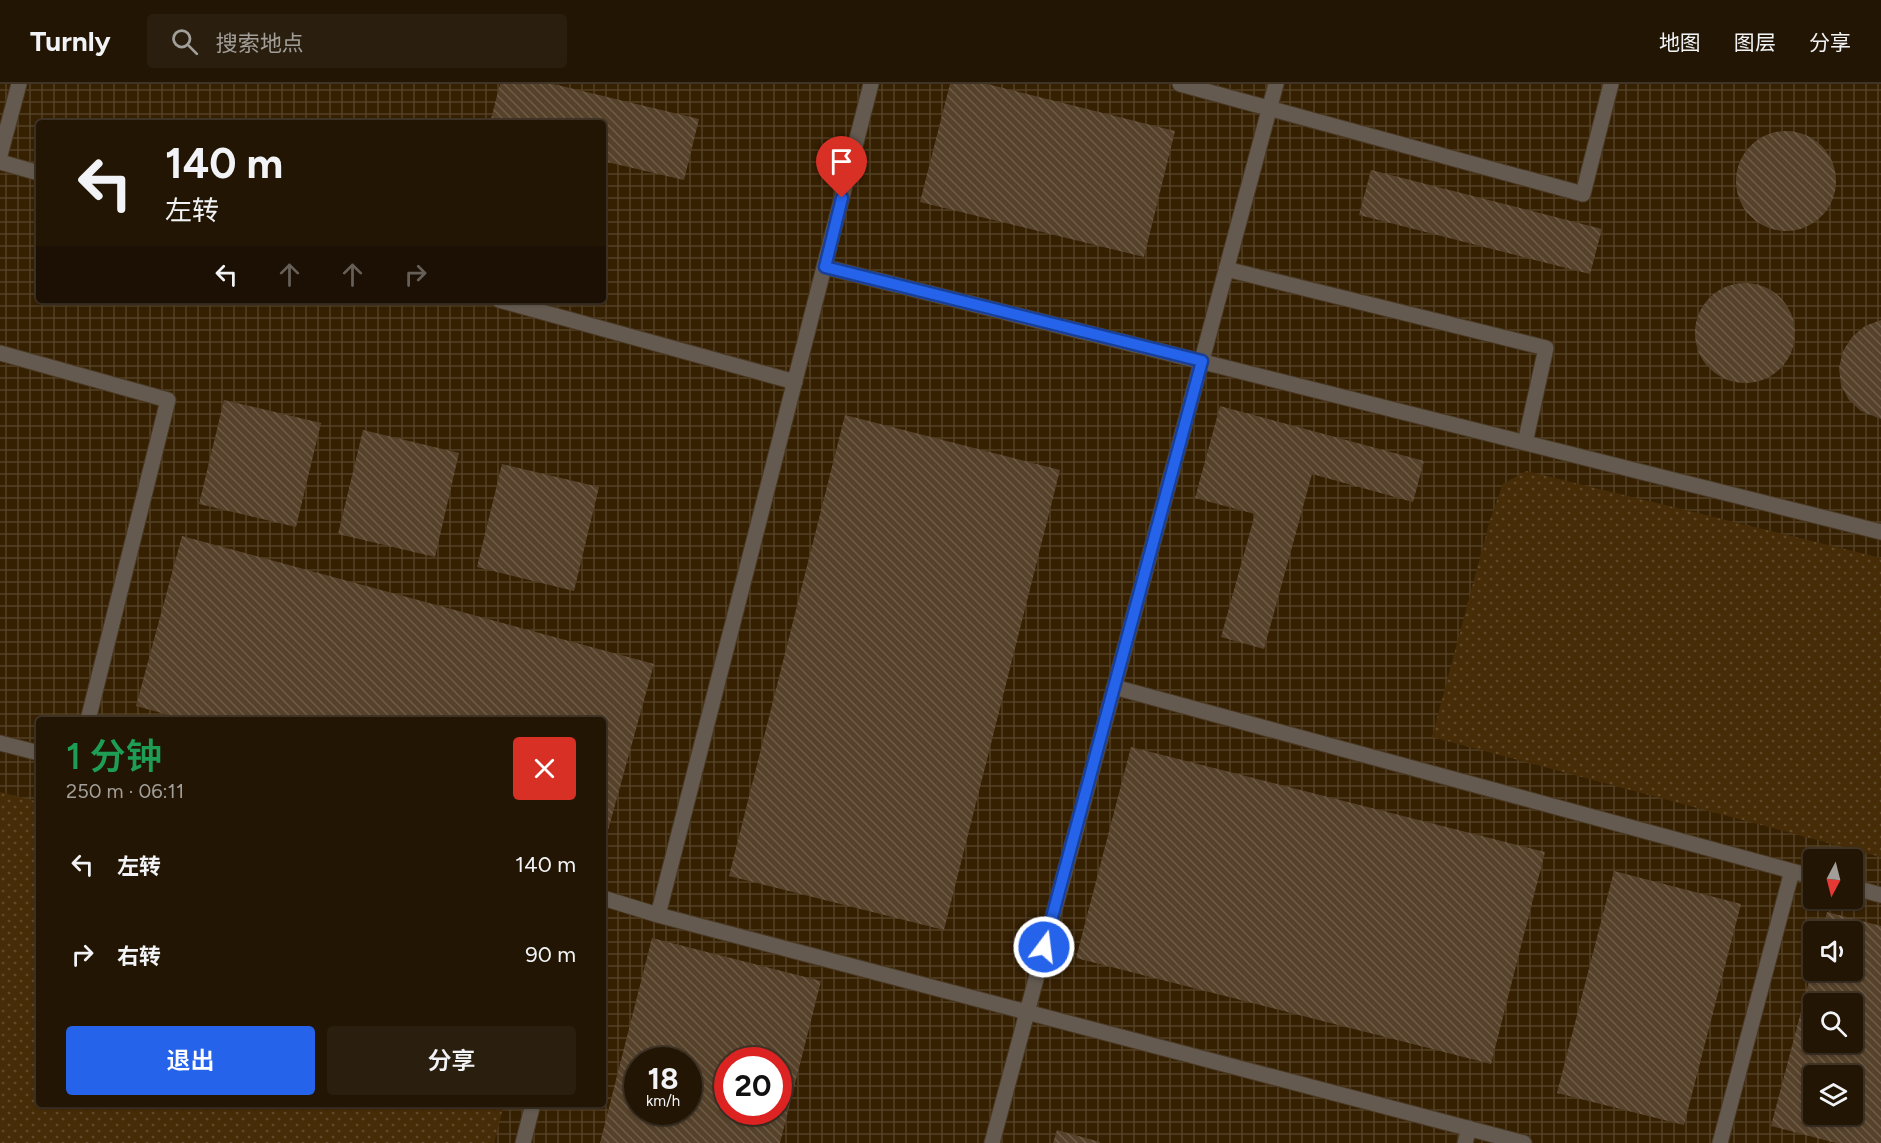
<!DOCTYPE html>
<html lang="zh">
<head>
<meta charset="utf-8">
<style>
	body { margin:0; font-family:Figtree,"Noto Sans SC",sans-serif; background:#2a1e0e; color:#f1f3f6; height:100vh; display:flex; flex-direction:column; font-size:22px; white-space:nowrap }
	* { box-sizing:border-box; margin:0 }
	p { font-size:20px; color:#a29f9a }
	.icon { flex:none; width:33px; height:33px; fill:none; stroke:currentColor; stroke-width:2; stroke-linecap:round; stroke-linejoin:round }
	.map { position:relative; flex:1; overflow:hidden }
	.details { position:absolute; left:36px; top:633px; width:570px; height:390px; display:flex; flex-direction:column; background:#221504; border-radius:6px; box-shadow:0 2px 4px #0004,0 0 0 2px #3f3426 }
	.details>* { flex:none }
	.hud { position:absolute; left:36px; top:36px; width:570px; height:183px; border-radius:6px; box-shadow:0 2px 4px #0004,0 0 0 2px #3f3426; background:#221504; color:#f1f3f6; overflow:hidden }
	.needle { width:39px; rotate:187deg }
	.controls { position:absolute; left:1803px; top:765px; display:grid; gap:12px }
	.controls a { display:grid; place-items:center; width:60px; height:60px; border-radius:6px; background:#221504; box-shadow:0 2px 4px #0004,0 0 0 2px #3f3426; font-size:30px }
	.speed { position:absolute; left:624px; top:963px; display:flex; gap:12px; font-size:30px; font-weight:700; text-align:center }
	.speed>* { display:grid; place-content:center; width:78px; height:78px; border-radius:50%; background:#221504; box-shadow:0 2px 4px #0004,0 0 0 2px #3f3426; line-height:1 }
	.speed small { font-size:15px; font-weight:400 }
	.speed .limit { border:9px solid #d22; background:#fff; color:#111 }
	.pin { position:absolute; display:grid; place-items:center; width:51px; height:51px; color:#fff; margin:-62px -26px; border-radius:50% 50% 50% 0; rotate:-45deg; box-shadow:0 0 6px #0007 }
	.pin .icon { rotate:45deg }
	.me { position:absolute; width:66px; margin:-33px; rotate:15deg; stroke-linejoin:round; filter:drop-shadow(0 0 4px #0008) }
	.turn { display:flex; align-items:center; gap:21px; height:126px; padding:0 30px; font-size:27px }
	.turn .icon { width:78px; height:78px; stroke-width:2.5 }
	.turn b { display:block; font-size:42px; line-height:51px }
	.lanes { display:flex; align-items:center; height:57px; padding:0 30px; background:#0003; justify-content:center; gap:30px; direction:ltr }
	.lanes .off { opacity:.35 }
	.round { display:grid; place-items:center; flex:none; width:63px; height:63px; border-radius:6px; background:#2a1e0e }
	.overview { display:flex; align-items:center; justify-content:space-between; height:102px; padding:0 30px }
	h1 { font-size:36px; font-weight:600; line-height:45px; color:#1e9e55 }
	.cta { display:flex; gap:12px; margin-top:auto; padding:12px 30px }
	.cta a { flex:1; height:69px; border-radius:6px; background:#2563eb; color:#fff; font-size:24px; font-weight:600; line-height:69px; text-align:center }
	.cta a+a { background:#2a1e0e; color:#f1f3f6 }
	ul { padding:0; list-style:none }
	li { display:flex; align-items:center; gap:18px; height:90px; padding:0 30px }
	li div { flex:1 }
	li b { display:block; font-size:22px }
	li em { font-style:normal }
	header { display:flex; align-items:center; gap:36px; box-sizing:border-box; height:84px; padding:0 30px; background:#221504; border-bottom:2px solid #3f3426 }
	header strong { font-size:28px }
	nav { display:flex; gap:33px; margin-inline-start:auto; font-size:21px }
	.search { width:420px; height:54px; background:#2a1e0e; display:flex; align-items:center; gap:15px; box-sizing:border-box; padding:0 21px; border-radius:6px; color:#a29f9a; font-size:22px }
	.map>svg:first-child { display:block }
	.industrial { fill:url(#industrial-grid); fill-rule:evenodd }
	.grass { fill:url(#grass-dots) }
	.building { fill:url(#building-back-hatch); fill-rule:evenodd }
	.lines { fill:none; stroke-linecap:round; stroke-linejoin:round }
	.minor-casing { stroke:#4a3924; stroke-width:17 }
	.minor { stroke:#645a50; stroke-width:15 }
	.route-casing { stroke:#184099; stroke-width:15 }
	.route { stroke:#2563eb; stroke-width:10 }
</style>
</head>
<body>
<header>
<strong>Turnly</strong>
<div class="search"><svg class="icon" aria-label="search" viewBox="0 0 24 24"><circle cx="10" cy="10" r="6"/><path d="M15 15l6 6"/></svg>搜索地点</div>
<nav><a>地图</a><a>图层</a><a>分享</a></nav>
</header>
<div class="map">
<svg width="1881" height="1059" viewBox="0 0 1881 1059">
	<defs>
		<pattern id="industrial-grid" width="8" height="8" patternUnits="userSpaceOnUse" patternTransform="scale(1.5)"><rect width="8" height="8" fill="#362002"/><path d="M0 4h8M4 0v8" fill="none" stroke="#534025"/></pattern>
		<pattern id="grass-dots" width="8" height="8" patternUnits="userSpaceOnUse" patternTransform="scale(1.5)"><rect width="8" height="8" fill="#472c08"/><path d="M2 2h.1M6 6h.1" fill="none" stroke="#614a2a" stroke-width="1.8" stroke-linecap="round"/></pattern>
		<pattern id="building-back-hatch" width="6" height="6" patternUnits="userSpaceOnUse" patternTransform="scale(1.5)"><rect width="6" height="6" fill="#56422b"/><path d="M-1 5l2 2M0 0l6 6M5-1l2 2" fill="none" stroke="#6e5c48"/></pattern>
	</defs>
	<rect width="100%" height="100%" fill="#2e1c05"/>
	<path class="industrial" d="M 0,0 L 1881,0 L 1881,1059 L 0,1059 ZM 39,39 L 603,39 L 603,216 L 39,216 ZM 39,636 L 603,636 L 603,1020 L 39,1020 ZM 1814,776 L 1852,776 L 1852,814 L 1814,814 ZM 1814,848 L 1852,848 L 1852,886 L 1814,886 ZM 1814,920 L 1852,920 L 1852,958 L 1814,958 ZM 638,976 L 688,976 L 688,1028 L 638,1028 ZM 728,976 L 778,976 L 778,1028 L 728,1028 ZM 1814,992 L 1852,992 L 1852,1030 L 1814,1030 Z"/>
	<path class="grass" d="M 1526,387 L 1881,474 L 1881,773 L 1432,653 L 1490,436 L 1503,400 Z
		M 0,708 L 39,718 L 39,1020 L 504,1020 L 494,1059 L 0,1059 Z"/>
	<path class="building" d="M 500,0 L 553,0 L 699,35 L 684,96 L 603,77 L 603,39 L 490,39 Z
		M 950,0 L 987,0 L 1175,47 L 1144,173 L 920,118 Z
		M1736 97a50 50 0 1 1 100 0a50 50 0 1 1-100 0Z
		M 1371,86 L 1602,145 L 1590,190 L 1359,131 Z
		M1695 249a50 50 0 1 1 100 0a50 50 0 1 1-100 0Z
		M 1881,236 L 1881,335 L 1861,327 L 1849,316 L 1841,301 L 1839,284 L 1843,267 L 1852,253 L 1865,242 Z
		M 224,316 L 321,339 L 296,443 L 199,420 Z
		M 1220,322 L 1424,377 L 1413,418 L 1312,390 L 1264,565 L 1221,553 L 1255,430 L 1195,414 Z
		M 845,331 L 1060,386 L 944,846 L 729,792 Z
		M 363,346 L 459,369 L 435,473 L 338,450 Z
		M 502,380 L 599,403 L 574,507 L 477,483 Z
		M 182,452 L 654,580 L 607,750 L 603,749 L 603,636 L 187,636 L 136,622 Z
		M 1131,663 L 1545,768 L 1491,980 L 1076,874 Z
		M 1614,787 L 1741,820 L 1684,1041 L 1557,1009 Z
		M 1827,828 L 1881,842 L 1881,1059 L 1836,1059 L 1771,1042 L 1813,882 L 1814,886 L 1852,886 L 1852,848 L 1822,848 ZM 1814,920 L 1852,920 L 1852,958 L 1814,958 ZM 1814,992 L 1852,992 L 1852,1030 L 1814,1030 Z
		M 652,854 L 821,897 L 780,1059 L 600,1059 ZM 638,976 L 688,976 L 688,1028 L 638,1028 ZM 728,976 L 778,976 L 778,1028 L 728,1028 Z
		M 1057,1046 L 1100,1058 L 1100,1059 L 1053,1059 Z"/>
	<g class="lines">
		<g class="minor-casing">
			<path id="minor" d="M 1180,0 L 1583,110 L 1611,0
				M 0,71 L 19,0
				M 0,78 L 39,89
				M 825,183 L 1881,448
				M 1226,185 L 1546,264 L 1525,359
				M 499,216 L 795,298
				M 0,269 L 168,316 L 88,636
				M 1114,603 L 1814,793
				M 0,659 L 39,669
				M 1852,803 L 1881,811
				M 603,814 L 658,831 L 1524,1059
				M 658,831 L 871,0
				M 523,1059 L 533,1020
				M 992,1059 L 1276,0
				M 1465,1059 L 1469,1044
				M 1720,1059 L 1792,787"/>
		</g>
		<use href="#minor" class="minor"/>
	</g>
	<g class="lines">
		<g class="route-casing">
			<path id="route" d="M 842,114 L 825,183 L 1202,277 L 1044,863"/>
		</g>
		<use href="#route" class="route"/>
	</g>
</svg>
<div class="controls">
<a><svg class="needle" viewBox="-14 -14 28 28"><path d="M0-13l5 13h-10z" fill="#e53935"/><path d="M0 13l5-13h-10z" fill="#a29f9a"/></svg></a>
<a><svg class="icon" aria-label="sound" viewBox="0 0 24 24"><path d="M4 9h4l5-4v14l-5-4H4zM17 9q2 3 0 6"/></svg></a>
<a><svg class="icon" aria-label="search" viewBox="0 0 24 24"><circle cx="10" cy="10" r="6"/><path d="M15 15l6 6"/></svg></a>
<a><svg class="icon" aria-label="layers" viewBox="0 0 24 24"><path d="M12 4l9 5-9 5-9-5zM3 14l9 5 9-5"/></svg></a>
</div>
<div class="speed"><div>18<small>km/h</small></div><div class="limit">20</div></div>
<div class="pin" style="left:842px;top:114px;background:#d93025"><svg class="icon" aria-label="arrive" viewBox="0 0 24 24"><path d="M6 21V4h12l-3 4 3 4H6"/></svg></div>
<svg class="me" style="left:1044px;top:863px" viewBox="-20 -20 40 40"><circle r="17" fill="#2563eb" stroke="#fff" stroke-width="3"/><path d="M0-11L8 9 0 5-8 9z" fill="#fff"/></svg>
<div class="hud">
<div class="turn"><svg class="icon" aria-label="left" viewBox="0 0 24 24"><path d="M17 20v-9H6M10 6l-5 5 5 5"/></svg><div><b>140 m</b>左转</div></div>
<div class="lanes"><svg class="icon" aria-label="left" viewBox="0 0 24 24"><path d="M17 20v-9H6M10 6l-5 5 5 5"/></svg><svg class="icon off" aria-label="ahead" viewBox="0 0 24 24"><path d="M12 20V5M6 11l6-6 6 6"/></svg><svg class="icon off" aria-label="ahead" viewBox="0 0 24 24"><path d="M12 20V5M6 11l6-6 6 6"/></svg><svg class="icon off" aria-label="right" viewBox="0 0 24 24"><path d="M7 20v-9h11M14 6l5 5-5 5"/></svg></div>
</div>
<section class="details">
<div class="overview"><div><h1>1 分钟</h1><p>250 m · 06:11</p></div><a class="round" style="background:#d93025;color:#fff"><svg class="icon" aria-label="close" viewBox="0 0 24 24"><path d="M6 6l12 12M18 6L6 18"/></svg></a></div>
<ul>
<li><svg class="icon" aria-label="left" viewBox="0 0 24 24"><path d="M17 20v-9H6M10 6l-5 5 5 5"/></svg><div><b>左转</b></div><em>140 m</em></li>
<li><svg class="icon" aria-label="right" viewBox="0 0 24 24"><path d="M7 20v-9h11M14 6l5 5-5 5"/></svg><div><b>右转</b></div><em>90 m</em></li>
</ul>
<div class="cta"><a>退出</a><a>分享</a></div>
</section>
</div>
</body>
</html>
